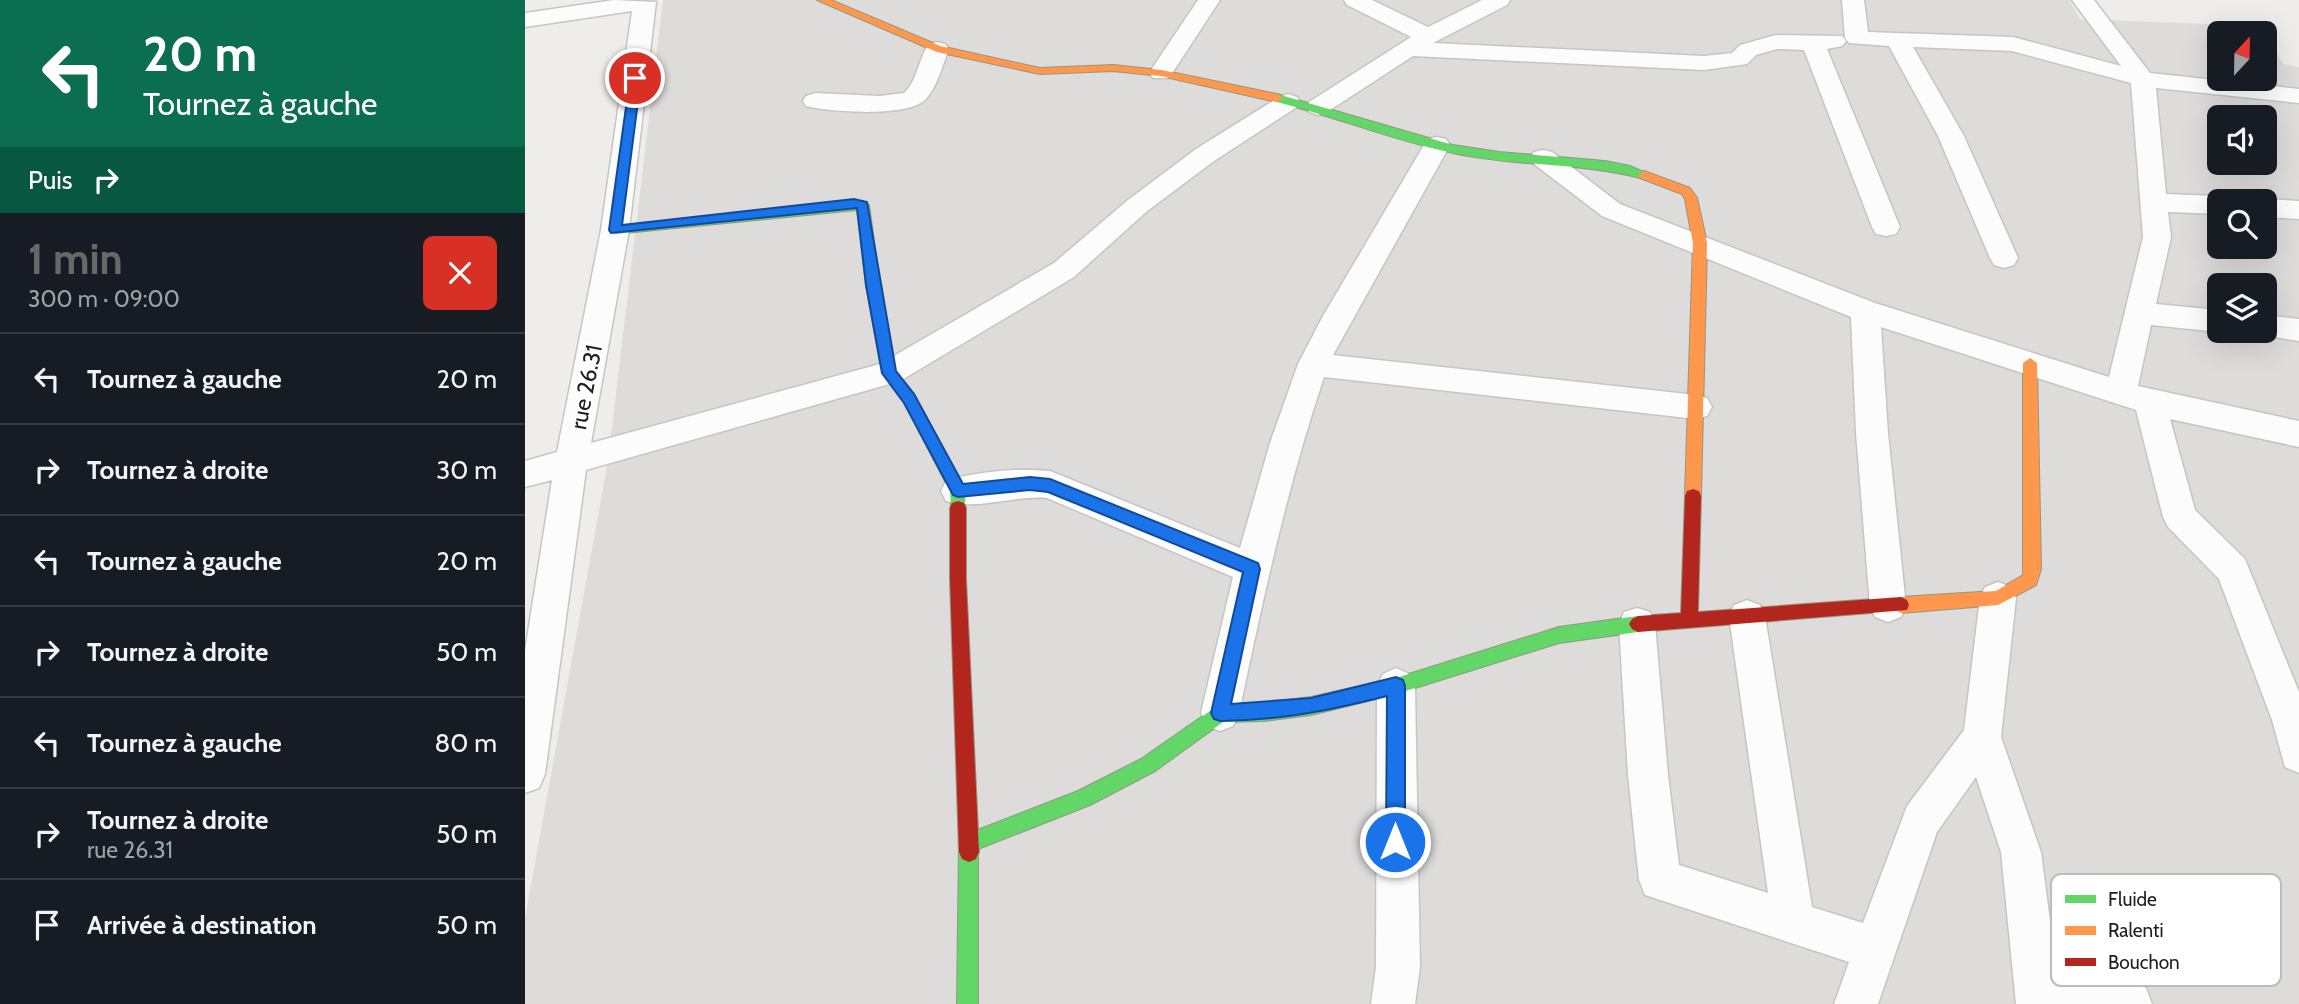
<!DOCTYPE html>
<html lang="fr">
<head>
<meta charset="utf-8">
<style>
	body { margin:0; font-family:Cabin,sans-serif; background:#20242c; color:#f1f3f6; height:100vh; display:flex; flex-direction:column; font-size:26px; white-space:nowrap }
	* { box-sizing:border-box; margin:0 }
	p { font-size:23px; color:#9ea1a6 }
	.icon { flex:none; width:38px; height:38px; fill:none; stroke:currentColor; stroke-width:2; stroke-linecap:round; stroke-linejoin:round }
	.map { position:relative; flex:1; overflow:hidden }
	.drawer { display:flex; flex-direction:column; background:#171b24; width:525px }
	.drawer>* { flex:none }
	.hud { background:#0b6e4f; color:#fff; overflow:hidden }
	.needle { width:46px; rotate:22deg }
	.fabs { position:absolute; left:1682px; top:21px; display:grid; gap:14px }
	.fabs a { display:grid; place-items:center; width:70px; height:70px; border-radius:10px; background:#171b24; box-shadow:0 7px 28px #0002; font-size:35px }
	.pin { position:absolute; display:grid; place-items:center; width:60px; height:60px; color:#fff; margin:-30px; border:4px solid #fff; border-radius:50%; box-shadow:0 2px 7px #0007 }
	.me { position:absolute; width:77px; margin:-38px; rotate:0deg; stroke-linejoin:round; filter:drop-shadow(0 0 5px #0008) }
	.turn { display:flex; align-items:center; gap:24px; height:147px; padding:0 28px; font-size:32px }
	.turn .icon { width:91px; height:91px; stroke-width:2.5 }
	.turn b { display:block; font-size:49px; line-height:60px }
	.then { display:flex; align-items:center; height:66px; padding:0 28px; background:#0003; gap:14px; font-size:26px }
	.round { display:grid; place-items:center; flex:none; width:74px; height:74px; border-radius:10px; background:#20242c }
	.head { display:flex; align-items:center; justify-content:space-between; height:119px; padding:0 28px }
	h1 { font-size:42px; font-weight:800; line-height:52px; color:#686867 }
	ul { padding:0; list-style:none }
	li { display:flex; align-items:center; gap:21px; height:91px; padding:0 28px; border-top:2px solid #363941 }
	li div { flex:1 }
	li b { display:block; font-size:26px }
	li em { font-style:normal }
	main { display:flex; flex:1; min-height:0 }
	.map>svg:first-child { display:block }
	.residential { fill:#dddcdb; fill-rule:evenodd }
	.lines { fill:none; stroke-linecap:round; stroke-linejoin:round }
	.street-casing { stroke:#c5c5c4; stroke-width:3 }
	.fast-casing { stroke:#959783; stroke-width:2 }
	.slow-casing { stroke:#959783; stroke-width:2 }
	.jam-casing { stroke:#959783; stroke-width:2 }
	.street { fill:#fcfcfc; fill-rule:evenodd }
	.fast { fill:#63d668; fill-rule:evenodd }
	.slow { fill:#ff974d; fill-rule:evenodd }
	.jam { fill:#b3261e; fill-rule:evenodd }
	.route { fill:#1a73e8; stroke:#114b97; stroke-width:2 }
	.labels { text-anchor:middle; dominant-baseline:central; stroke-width:5; stroke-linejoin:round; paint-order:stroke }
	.street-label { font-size:23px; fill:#202020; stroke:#fff }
	.key { fill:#fff; stroke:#bcbcbc; stroke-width:2 }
	.key-label { font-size:19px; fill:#202020 }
</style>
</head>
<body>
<main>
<section class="drawer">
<div class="hud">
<div class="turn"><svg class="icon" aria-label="left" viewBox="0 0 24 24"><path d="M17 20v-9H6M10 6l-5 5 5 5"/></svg><div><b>20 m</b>Tournez à gauche</div></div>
<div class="then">Puis<svg class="icon" aria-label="right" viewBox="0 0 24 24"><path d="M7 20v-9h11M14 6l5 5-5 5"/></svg></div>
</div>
<div class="head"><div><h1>1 min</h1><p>300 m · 09:00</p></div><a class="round" style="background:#d93025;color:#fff"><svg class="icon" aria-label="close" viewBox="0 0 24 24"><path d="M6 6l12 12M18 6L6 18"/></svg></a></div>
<ul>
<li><svg class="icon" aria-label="left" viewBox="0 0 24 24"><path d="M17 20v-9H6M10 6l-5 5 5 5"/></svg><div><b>Tournez à gauche</b></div><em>20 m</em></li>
<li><svg class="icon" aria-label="right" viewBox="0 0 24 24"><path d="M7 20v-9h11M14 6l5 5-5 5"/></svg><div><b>Tournez à droite</b></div><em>30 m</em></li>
<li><svg class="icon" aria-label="left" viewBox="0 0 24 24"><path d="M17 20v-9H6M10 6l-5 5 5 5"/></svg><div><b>Tournez à gauche</b></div><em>20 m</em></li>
<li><svg class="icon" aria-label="right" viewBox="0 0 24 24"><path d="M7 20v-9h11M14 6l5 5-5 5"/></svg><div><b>Tournez à droite</b></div><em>50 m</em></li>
<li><svg class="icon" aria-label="left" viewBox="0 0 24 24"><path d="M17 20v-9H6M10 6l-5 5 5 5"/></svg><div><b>Tournez à gauche</b></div><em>80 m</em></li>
<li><svg class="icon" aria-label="right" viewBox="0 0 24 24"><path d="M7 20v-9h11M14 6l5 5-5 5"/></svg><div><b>Tournez à droite</b><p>rue 26.31</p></div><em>50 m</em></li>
<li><svg class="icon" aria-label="arrive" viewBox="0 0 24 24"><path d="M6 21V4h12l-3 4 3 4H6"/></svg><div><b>Arrivée à destination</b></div><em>50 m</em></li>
</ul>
</section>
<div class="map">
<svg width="1774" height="1004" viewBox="0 0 1774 1004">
	<rect width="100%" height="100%" fill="#eeedea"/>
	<path class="residential" d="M 138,0 L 1544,0 L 1555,19 L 1735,26 L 1758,64 L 1774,67 L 1774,1004 L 0,1004 L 0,918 L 83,461 ZM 1694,33 L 1740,33 L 1740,79 L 1694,79 ZM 1694,117 L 1740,117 L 1740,163 L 1694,163 ZM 1694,201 L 1740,201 L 1740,247 L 1694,247 ZM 1694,285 L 1740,285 L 1740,331 L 1694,331 Z"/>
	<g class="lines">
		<g class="street-casing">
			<path id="street" d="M 89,0 L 131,2 L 104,230 L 66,443 L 355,364 L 529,263 L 603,200 L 671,149 L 754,97 L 763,94 L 772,97 L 775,102 L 772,107 L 689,161 L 621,212 L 549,277 L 375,381 L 61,470 L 20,774 L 14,788 L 0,793 L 0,651 L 27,480 L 0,487 L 0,461 L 32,452 L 76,230 L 107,11 L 0,27 L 0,13 Z
				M 673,0 L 695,0 L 644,78 L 628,78 L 624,73 Z
				M 819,0 L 847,0 L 903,27 L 957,0 L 985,0 L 982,5 L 908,43 L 1179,56 L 1207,53 L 1215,45 L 1251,35 L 1317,36 L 1321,41 L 1317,46 L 1302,49 L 1375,227 L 1371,234 L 1361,236 L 1351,234 L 1347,227 L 1279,50 L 1252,49 L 1231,55 L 1222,64 L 1179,70 L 888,56 L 802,112 L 793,115 L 784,112 L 781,107 L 784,102 L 886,37 L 822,5 Z
				M 1317,0 L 1339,0 L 1343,32 L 1488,37 L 1596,66 L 1547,0 L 1569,0 L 1625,73 L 1774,89 L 1774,103 L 1631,88 L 1641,194 L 1694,196 L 1705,201 L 1694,201 L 1694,214 L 1643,212 L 1646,237 L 1631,304 L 1694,310 L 1694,331 L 1697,331 L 1694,332 L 1626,325 L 1613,386 L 1774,421 L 1774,447 L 1645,419 L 1670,510 L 1720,559 L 1774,692 L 1774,773 L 1760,767 L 1747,720 L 1694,579 L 1643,527 L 1638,517 L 1611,410 L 1356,327 L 1363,433 L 1381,606 L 1376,617 L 1363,622 L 1350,617 L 1345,606 L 1331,433 L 1326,317 L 1077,216 L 1009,164 L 1005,158 L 1009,152 L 1018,150 L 1027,152 L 1095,204 L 1350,303 L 1584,377 L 1618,237 L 1606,83 L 1487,51 L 1388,47 L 1439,136 L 1493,258 L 1489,265 L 1479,268 L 1469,265 L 1465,258 L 1413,136 L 1364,46 L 1324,43 L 1320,38 Z
				M 412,42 L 420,44 L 424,49 C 417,66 413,85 401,99 C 384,118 304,112 281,106 L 278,101 L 281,96 L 290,93 L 355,96 L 379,93 C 393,80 393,59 404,44 Z
				M 912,137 L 921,139 L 925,145 L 808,355 L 1171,395 L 1182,398 L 1187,407 L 1182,416 L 1171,419 L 799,377 C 762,487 738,599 714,713 L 708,726 L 695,731 L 682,726 L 676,713 L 708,577 L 522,498 C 490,495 452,511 421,501 L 416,491 L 421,481 C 452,471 493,468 525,471 L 715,548 L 745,443 L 773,364 L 798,316 L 899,145 L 903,139 Z
				M 1740,199 L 1774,201 L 1774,219 L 1740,217 L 1740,201 L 1732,201 Z
				M 1740,315 L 1774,319 L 1774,341 L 1730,334 L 1728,331 L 1740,331 Z
				M 1473,582 L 1486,587 L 1491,598 L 1476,737 L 1516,852 L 1530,960 L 1621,988 L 1627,1004 L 1491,1004 L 1476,852 L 1451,777 L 1412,832 L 1353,1004 L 1309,1004 L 1324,962 L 1120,895 L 1114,880 L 1103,775 L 1094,624 L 1099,612 L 1112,608 L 1125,612 L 1130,624 L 1143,775 L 1154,865 L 1243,893 L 1204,616 L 1209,605 L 1222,600 L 1235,605 L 1240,616 L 1287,907 L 1338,923 L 1382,806 L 1439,730 L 1455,598 L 1460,587 Z
				M 871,668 L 884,674 L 890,686 L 895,967 L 890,1004 L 846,1004 L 851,967 L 852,686 L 858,674 Z"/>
		</g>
		<g class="fast-casing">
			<path id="fast" d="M 752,94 L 928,145 L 974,152 L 1080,161 L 1105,166 L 1125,175 L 1119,179 C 1056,162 991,167 928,153 C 867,140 809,116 748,101 L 748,95 Z
				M 338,201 L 344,205 L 355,285 L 371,371 L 389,394 L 441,491 L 439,513 L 427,513 L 425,491 L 379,402 L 357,373 L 341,285 L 332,210 L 90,234 L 84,230 L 90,226 Z
				M 1113,616 L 1119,619 L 1122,624 L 1119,629 L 1113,632 L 1034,643 L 871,694 L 786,715 L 740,721 L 698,722 L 630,771 L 565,805 L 453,849 L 453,1004 L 432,1004 L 434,843 L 437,836 L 553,791 L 616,759 L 695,704 L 740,703 L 786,697 L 871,678 L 1034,627 Z"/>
		</g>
		<g class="slow-casing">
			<path id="slow" d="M 292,0 L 306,0 L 415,46 L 515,68 L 588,65 L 636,70 L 752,94 L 758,98 L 752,102 L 636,76 L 588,71 L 515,74 L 412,52 Z
				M 1119,171 L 1165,188 L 1172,198 L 1182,243 L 1176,496 L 1174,501 L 1162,501 L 1160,496 L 1168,243 L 1160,199 L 1157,194 L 1115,178 L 1113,175 Z
				M 1505,358 L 1512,363 L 1516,569 L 1511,585 L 1473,605 L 1376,613 L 1370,610 L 1368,605 L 1370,600 L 1376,597 L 1471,591 L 1498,575 L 1498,363 Z"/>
		</g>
		<g class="jam-casing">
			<path id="jam" d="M 1168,489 L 1174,491 L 1176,496 L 1173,612 L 1376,597 L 1382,600 L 1384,605 L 1382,610 L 1113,632 L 1107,629 L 1104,624 L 1107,619 L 1113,616 L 1156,613 L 1160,496 L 1162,491 Z
				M 433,501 L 439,503 L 441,508 L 441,579 L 454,852 L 451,859 L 444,862 L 437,859 L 434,852 L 425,579 L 425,508 L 427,503 Z"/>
		</g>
		<use href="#street" class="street"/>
		<use href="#fast" class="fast"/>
		<use href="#slow" class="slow"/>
		<use href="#jam" class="jam"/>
	</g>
	<path class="route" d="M 110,75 L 116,78 L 97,225 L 329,199 L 342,202 L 371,371 L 389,394 L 438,484 L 505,477 L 525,479 L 733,563 L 735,569 L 706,704 L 786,698 L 871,677 L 878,680 L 880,686 L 880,842 L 877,849 L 870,852 L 864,849 L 861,842 L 862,696 C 802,711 758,720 695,721 L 689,719 L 686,713 L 718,572 L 523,492 L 505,490 L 433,497 L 428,495 L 379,403 L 357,373 L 341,285 L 332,208 L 86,233 L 84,230 L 105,78 Z"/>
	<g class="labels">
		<g class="street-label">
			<text transform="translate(61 387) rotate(-79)">rue 26.31</text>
		</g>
	</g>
	<rect x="1526" y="874" width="230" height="112" rx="10" class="key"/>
	<rect x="1540" y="895" width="31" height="8" fill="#63d668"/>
	<rect x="1540" y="926" width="31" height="9" fill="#ff974d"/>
	<rect x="1540" y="958" width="31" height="8" fill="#b3261e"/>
	<g class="key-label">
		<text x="1583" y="906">Fluide</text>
		<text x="1583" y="937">Ralenti</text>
		<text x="1583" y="969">Bouchon</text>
	</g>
</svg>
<div class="fabs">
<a><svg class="needle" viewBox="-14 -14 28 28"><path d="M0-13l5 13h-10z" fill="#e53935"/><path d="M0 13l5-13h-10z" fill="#9ea1a6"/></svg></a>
<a><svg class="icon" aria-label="sound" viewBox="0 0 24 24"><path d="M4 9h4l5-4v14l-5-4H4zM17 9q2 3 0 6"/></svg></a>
<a><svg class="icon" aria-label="search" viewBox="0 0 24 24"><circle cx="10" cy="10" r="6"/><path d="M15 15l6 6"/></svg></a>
<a><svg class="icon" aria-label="layers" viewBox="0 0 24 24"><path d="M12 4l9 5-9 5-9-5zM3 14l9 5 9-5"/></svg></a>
</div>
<div class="pin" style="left:110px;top:78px;background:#d93025"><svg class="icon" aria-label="arrive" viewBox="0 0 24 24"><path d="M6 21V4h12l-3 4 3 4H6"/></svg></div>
<svg class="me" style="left:870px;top:842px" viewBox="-20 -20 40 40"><circle r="17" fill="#1a73e8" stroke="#fff" stroke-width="3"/><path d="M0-11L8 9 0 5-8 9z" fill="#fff"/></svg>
</div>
</main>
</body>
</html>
